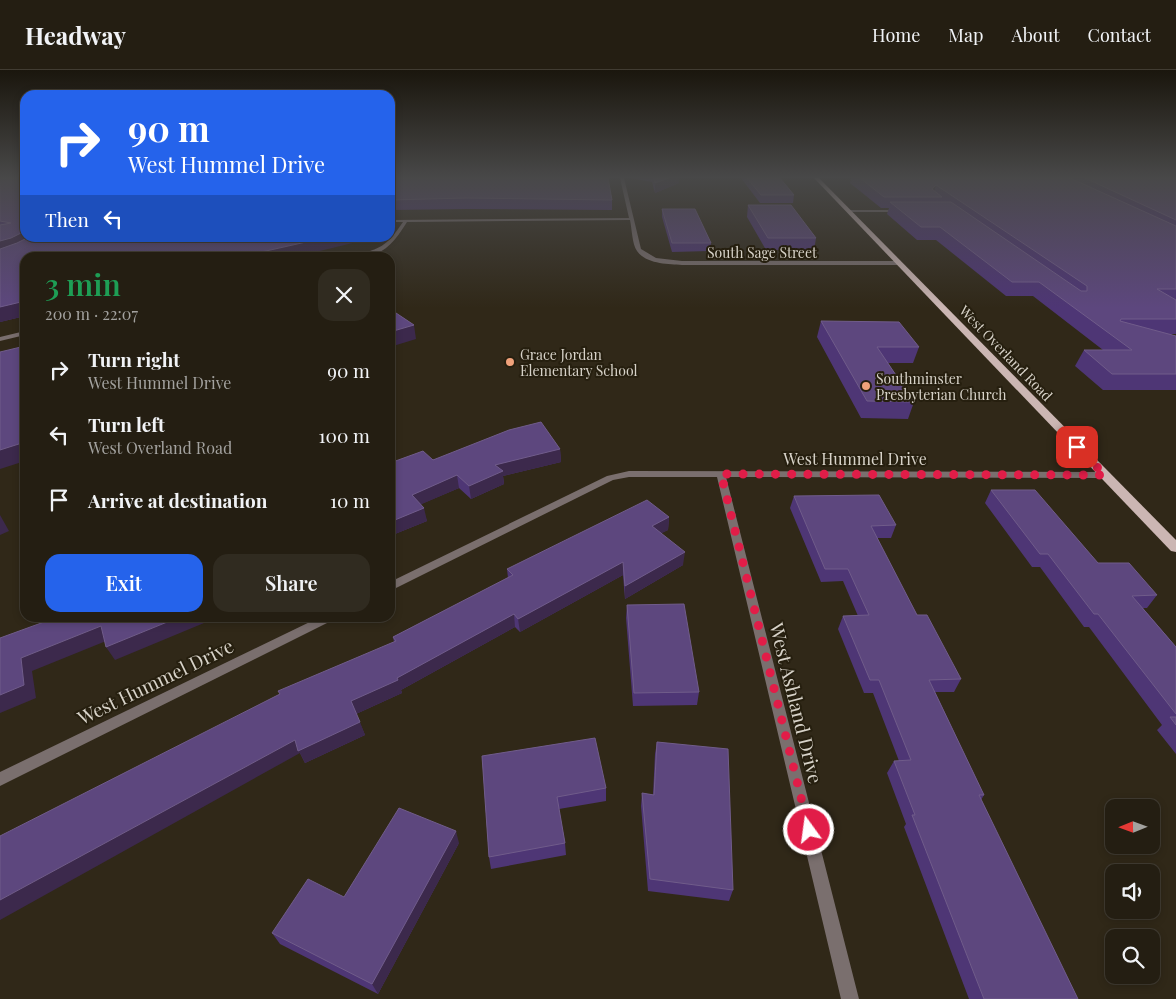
<!DOCTYPE html>
<html lang="en">
<head>
<meta charset="utf-8">
<style>
	body { margin:0; font-family:"Playfair Display",serif; background:#302b20; color:#f1f3f6; height:100vh; display:flex; flex-direction:column; font-size:19px; white-space:nowrap }
	* { box-sizing:border-box; margin:0 }
	p { font-size:16px; color:#a3a29f }
	.icon { flex:none; width:28px; height:28px; fill:none; stroke:currentColor; stroke-width:2; stroke-linecap:round; stroke-linejoin:round }
	.map { position:relative; flex:1; overflow:hidden }
	.panel { position:absolute; left:20px; top:182px; width:375px; height:370px; display:flex; flex-direction:column; background:#241e12; border-radius:15px; box-shadow:0 2px 8px #0003,0 0 0 1px #413c32 }
	.panel>* { flex:none }
	.banner { position:absolute; left:20px; top:20px; width:375px; height:152px; border-radius:15px; box-shadow:0 2px 8px #0003,0 0 0 1px #413c32; background:#2563eb; color:#fff; overflow:hidden }
	.needle { width:32px; rotate:269deg }
	.fabs { position:absolute; left:1105px; top:729px; display:grid; gap:10px }
	.fabs a { display:grid; place-items:center; width:55px; height:55px; border-radius:10px; background:#241e12; box-shadow:0 2px 8px #0003,0 0 0 1px #413c32; font-size:25px }
	.pin { position:absolute; display:grid; place-items:center; width:42px; height:42px; color:#fff; margin:-21px; border-radius:10px; box-shadow:0 2px 8px #0006 }
	.me { position:absolute; width:55px; margin:-28px; rotate:346deg; stroke-linejoin:round; filter:drop-shadow(0 0 4px #0008) }
	.turn { display:flex; align-items:center; gap:18px; height:105px; padding:0 25px; font-size:22px }
	.turn .icon { width:65px; height:65px; stroke-width:2.5 }
	.turn b { display:block; font-size:35px; line-height:42px }
	.then { display:flex; align-items:center; height:48px; padding:0 25px; background:#0003; gap:10px; font-size:19px }
	.round { display:grid; place-items:center; flex:none; width:52px; height:52px; border-radius:15px; background:#302b20 }
	.overview { display:flex; align-items:center; justify-content:space-between; height:85px; padding:0 25px }
	h1 { font-size:30px; font-weight:600; line-height:38px; color:#1e9e55 }
	.button { display:flex; gap:10px; margin-top:auto; padding:10px 25px }
	.button a { flex:1; height:58px; border-radius:15px; background:#2563eb; color:#fff; font-size:20px; font-weight:600; line-height:58px; text-align:center }
	.button a+a { background:#302b20; color:#f1f3f6 }
	ul { padding:0; list-style:none }
	li { display:flex; align-items:center; gap:15px; height:65px; padding:0 25px }
	li div { flex:1 }
	li b { display:block; font-size:19px }
	li em { font-style:normal }
	header { display:flex; align-items:center; gap:30px; box-sizing:border-box; height:70px; padding:0 25px; background:#241e12; border-bottom:1px solid #413c32 }
	header strong { font-size:24px }
	nav { display:flex; gap:28px; margin-inline-start:auto; font-size:18px }
	.map>svg:first-child { display:block }
	.lines { fill:none; stroke-linecap:round; stroke-linejoin:round }
	.minor { fill:#7a6f6e; fill-rule:evenodd }
	.primary { fill:#cbb6b3; fill-rule:evenodd }
	.wall { fill:#4e3675 }
	.shaded-wall { fill:#3c294c }
	.building { fill:#5d477e; stroke:#705c8a }
	.route { stroke:#e11d48; stroke-width:9; stroke-dasharray:0 16.2 }
	.poi-dot { fill:#f1a27b; stroke:#261f0f; stroke-width:2 }
	.labels { text-anchor:middle; dominant-baseline:central; stroke-width:4; stroke-linejoin:round; paint-order:stroke }
	.far-street-label { font-size:14px; fill:#d7d2c8; stroke:#261f0f }
	.far-poi-label { font-size:14px; fill:#d7d2c8; stroke:#261f0f; text-anchor:start }
	.street-label { font-size:16px; fill:#d7d2c8; stroke:#261f0f }
	.near-street-label { font-size:19px; fill:#d7d2c8; stroke:#261f0f }
</style>
</head>
<body>
<header>
<strong>Headway</strong>
<nav><a>Home</a><a>Map</a><a>About</a><a>Contact</a></nav>
</header>
<div class="map">
<svg width="1176" height="929" viewBox="0 0 1176 929">
	<rect width="100%" height="100%" fill="#302818"/>
	<g class="lines">
		<path class="minor" d="M 620,108 L 624,108 L 641,179 L 656,188 L 682,191 L 898,191 L 901,193 L 898,195 L 682,195 C 668,194 646,194 637,181 C 632,174 632,159 630,150 L 407,152 C 392,176 381,188 351,188 C 381,176 383,181 403,152 L 390,152 L 390,150 L 629,148 Z
			M 846,140 L 902,140 L 904,141 L 902,142 L 848,142 Z
			M 25,261 L 25,265 L 0,271 L 0,267 Z
			M 629,401 L 1105,402 L 1109,405 L 1105,408 L 726,407 L 859,929 L 841,929 L 717,407 L 629,407 L 613,410 L 390,521 L 390,512 L 607,406 Z
			M 318,548 L 333,548 L 331,551 L 0,716 L 0,702 Z"/>
		<path class="primary" d="M 814,108 L 819,108 L 1176,470 L 1176,482 L 1171,481 Z"/>
	</g>
	<path class="wall" d="M 0,108 L 25,168 L 369,168 L 369,169 L 25,188 L 25,246 L 0,252 Z
		M 390,108 L 612,130 L 612,140 L 467,139 L 390,140 Z
		M 631,108 L 679,108 L 679,113 L 655,123 L 652,112 Z
		M 741,108 L 780,108 L 794,125 L 793,133 L 760,133 Z
		M 851,108 L 1176,108 L 1176,264 L 1169,264 L 1176,266 L 1176,320 L 1103,320 L 1075,296 L 1084,280 L 1103,280 L 1033,226 L 1006,226 L 936,170 L 917,170 L 887,144 L 889,138 L 881,138 L 850,113 Z
		M 748,135 L 816,168 L 814,180 L 766,180 L 747,147 Z
		M 662,139 L 711,173 L 710,181 L 672,182 L 662,147 Z
		M 821,251 L 919,277 L 913,293 L 888,293 L 914,332 L 908,349 L 861,348 L 817,267 Z
		M 560,379 L 561,392 L 503,406 L 504,414 L 471,429 L 459,418 L 421,434 L 427,451 L 390,466 L 390,393 Z
		M 991,420 L 1098,493 L 1157,525 L 1147,538 L 1143,538 L 1176,577 L 1176,684 L 1157,660 L 1162,655 L 1089,557 L 1084,557 L 1040,497 L 1032,497 L 985,433 Z
		M 794,426 L 896,455 L 891,468 L 877,468 L 917,545 L 961,609 L 954,622 L 935,622 L 984,725 L 981,730 L 1078,929 L 969,929 L 904,757 L 906,754 L 887,703 L 894,691 L 899,691 L 873,623 L 864,623 L 838,559 L 843,546 L 858,546 L 843,511 L 821,512 L 790,438 Z
		M 669,447 L 668,460 L 661,463 L 683,495 L 625,529 L 623,505 L 520,562 L 515,557 L 401,620 L 402,623 L 356,644 L 365,665 L 305,693 L 300,683 L 394,572 L 393,567 L 508,508 L 507,499 Z
		M 627,535 L 699,622 L 697,635 L 633,636 L 626,548 Z
		M 657,672 L 733,820 L 729,831 L 648,821 L 641,736 L 642,723 L 653,725 L 655,684 Z
		M 482,686 L 606,718 L 606,731 L 559,739 L 565,773 L 566,785 L 491,799 L 489,787 Z
		M 459,773 L 378,924 L 280,874 L 272,863 L 344,827 Z"/>
	<path class="shaded-wall" d="M 669,108 L 679,108 L 679,113 L 655,123 L 655,113 Z
		M 936,115 L 933,126 L 932,119 Z
		M 25,161 L 25,168 L 41,168 L 0,185 L 0,171 Z
		M 324,168 L 369,168 L 369,169 L 291,188 L 258,188 L 257,183 Z
		M 25,231 L 25,246 L 0,252 L 0,237 Z
		M 414,255 L 416,269 L 390,277 L 390,262 Z
		M 25,372 L 25,391 L 0,399 L 0,380 Z
		M 560,379 L 561,392 L 503,406 L 504,414 L 471,429 L 469,416 L 495,395 Z
		M 457,405 L 459,418 L 415,437 L 412,425 Z
		M 424,438 L 427,451 L 390,466 L 390,452 Z
		M 0,445 L 9,461 L 0,465 Z
		M 669,447 L 668,460 L 651,469 L 652,456 Z
		M 685,482 L 683,495 L 625,529 L 625,516 Z
		M 623,492 L 623,505 L 520,562 L 518,549 Z
		M 514,544 L 515,557 L 401,620 L 402,623 L 356,644 L 351,631 L 397,608 Z
		M 177,548 L 216,548 L 115,590 L 106,577 Z
		M 101,556 L 111,569 L 32,601 L 36,628 L 0,643 L 0,625 L 21,588 Z
		M 360,652 L 365,665 L 305,693 L 300,683 L 0,850 L 0,830 L 295,670 Z
		M 456,761 L 459,773 L 378,924 L 372,914 Z"/>
	<path class="building" d="M 8,108 L 25,108 L 25,161 L 11,168 L 0,171 L 0,155 L 11,153 L 0,151 L 0,109 Z
		M 390,108 L 608,108 L 612,130 L 466,128 L 390,130 Z
		M 654,108 L 669,108 L 655,113 Z
		M 747,108 L 780,108 L 794,125 L 761,125 Z
		M 860,108 L 1070,108 L 1176,156 L 1176,219 L 1157,219 L 1176,230 L 1176,249 L 1121,249 L 1120,251 L 1176,266 L 1176,304 L 1112,304 L 1084,280 L 1132,280 L 1039,212 L 1012,212 L 940,157 L 921,157 L 890,132 L 951,132 L 1081,221 L 1087,221 L 1087,216 L 936,115 L 932,119 L 942,127 L 884,127 Z
		M 1085,108 L 1176,108 L 1176,150 Z
		M 748,135 L 791,135 L 816,168 L 768,168 Z
		M 662,139 L 695,139 L 711,173 L 672,173 Z
		M 27,168 L 324,168 L 257,183 L 262,188 L 25,188 L 25,231 L 0,237 L 0,179 L 17,173 Z
		M 390,239 L 414,255 L 390,262 Z
		M 821,251 L 899,252 L 919,277 L 877,277 L 914,332 L 867,331 Z
		M 25,276 L 25,372 L 0,380 L 0,282 Z
		M 541,352 L 560,379 L 495,395 L 503,401 L 469,416 L 457,405 L 412,425 L 424,438 L 390,452 L 390,393 L 423,381 L 433,390 L 509,360 Z
		M 991,420 L 1035,420 L 1098,493 L 1129,493 L 1157,525 L 1132,526 L 1176,577 L 1176,644 L 1098,544 L 1094,544 L 1048,484 L 1040,484 Z
		M 879,425 L 896,455 L 871,456 L 917,545 L 927,545 L 961,609 L 929,610 L 984,725 L 979,725 L 1078,929 L 984,929 L 912,745 L 915,745 L 894,691 L 911,690 L 879,610 L 870,610 L 843,546 L 869,545 L 848,499 L 825,499 L 794,426 Z
		M 647,430 L 669,447 L 652,456 L 685,482 L 625,516 L 623,492 L 518,549 L 514,544 L 397,608 L 398,610 L 351,631 L 360,652 L 298,681 L 295,670 L 0,830 L 0,766 L 280,624 L 278,621 L 396,571 L 393,567 L 513,505 L 507,499 Z
		M 684,534 L 699,622 L 634,623 L 627,535 Z
		M 55,548 L 177,548 L 106,577 L 101,556 L 21,588 L 24,615 L 0,625 L 0,568 Z
		M 1170,647 L 1176,647 L 1176,655 Z
		M 595,668 L 606,718 L 557,727 L 565,773 L 489,787 L 482,686 Z
		M 657,672 L 728,679 L 733,820 L 650,809 L 642,723 L 654,725 Z
		M 399,738 L 456,761 L 372,914 L 272,863 L 308,809 L 344,827 Z"/>
	<linearGradient id="sky" x2="0" y2="1"><stop stop-color="#1a160d"/><stop offset="0.45" stop-color="#484848"/><stop offset="1" stop-color="#484848" stop-opacity="0"/></linearGradient>
	<rect width="1176" height="238" fill="url(#sky)"/>
	<g class="lines">
		<path class="route" d="M 809,760 L 721,404 L 1105,405 L 1077,377"/>
	</g>
	<g class="poi-dot">
		<circle cx="510" cy="292" r="5"/>
		<circle cx="866" cy="316" r="5"/>
	</g>
	<g class="labels">
		<g class="far-street-label">
			<text x="762" y="182">South Sage Street</text>
			<text transform="translate(1006 283) rotate(46)">West Overland Road</text>
		</g>
		<g class="far-poi-label">
			<text x="520" y="284">Grace Jordan<tspan x="520" dy="16">Elementary School</tspan></text>
			<text x="876" y="308">Southminster<tspan x="876" dy="16">Presbyterian Church</tspan></text>
		</g>
		<g class="street-label">
			<text x="855" y="388">West Hummel Drive</text>
		</g>
		<g class="near-street-label">
			<text transform="translate(155 611) rotate(-26)">West Hummel Drive</text>
			<text transform="translate(797 633) rotate(76)">West Ashland Drive</text>
		</g>
	</g>
</svg>
<div class="fabs">
<a><svg class="needle" viewBox="-14 -14 28 28"><path d="M0-13l5 13h-10z" fill="#e53935"/><path d="M0 13l5-13h-10z" fill="#a3a29f"/></svg></a>
<a><svg class="icon" aria-label="sound" viewBox="0 0 24 24"><path d="M4 9h4l5-4v14l-5-4H4zM17 9q2 3 0 6"/></svg></a>
<a><svg class="icon" aria-label="search" viewBox="0 0 24 24"><circle cx="10" cy="10" r="6"/><path d="M15 15l6 6"/></svg></a>
</div>
<div class="pin" style="left:1077px;top:377px;background:#d93025"><svg class="icon" aria-label="arrive" viewBox="0 0 24 24"><path d="M6 21V4h12l-3 4 3 4H6"/></svg></div>
<svg class="me" style="left:809px;top:760px" viewBox="-20 -20 40 40"><circle r="17" fill="#e11d48" stroke="#fff" stroke-width="3"/><path d="M0-11L8 9 0 5-8 9z" fill="#fff"/></svg>
<div class="banner">
<div class="turn"><svg class="icon" aria-label="right" viewBox="0 0 24 24"><path d="M7 20v-9h11M14 6l5 5-5 5"/></svg><div><b>90 m</b>West Hummel Drive</div></div>
<div class="then">Then<svg class="icon" aria-label="left" viewBox="0 0 24 24"><path d="M17 20v-9H6M10 6l-5 5 5 5"/></svg></div>
</div>
<section class="panel">
<div class="overview"><div><h1>3 min</h1><p>200 m · 22:07</p></div><a class="round"><svg class="icon" aria-label="close" viewBox="0 0 24 24"><path d="M6 6l12 12M18 6L6 18"/></svg></a></div>
<ul>
<li><svg class="icon" aria-label="right" viewBox="0 0 24 24"><path d="M7 20v-9h11M14 6l5 5-5 5"/></svg><div><b>Turn right</b><p>West Hummel Drive</p></div><em>90 m</em></li>
<li><svg class="icon" aria-label="left" viewBox="0 0 24 24"><path d="M17 20v-9H6M10 6l-5 5 5 5"/></svg><div><b>Turn left</b><p>West Overland Road</p></div><em>100 m</em></li>
<li><svg class="icon" aria-label="arrive" viewBox="0 0 24 24"><path d="M6 21V4h12l-3 4 3 4H6"/></svg><div><b>Arrive at destination</b></div><em>10 m</em></li>
</ul>
<div class="button"><a>Exit</a><a>Share</a></div>
</section>
</div>
</body>
</html>
